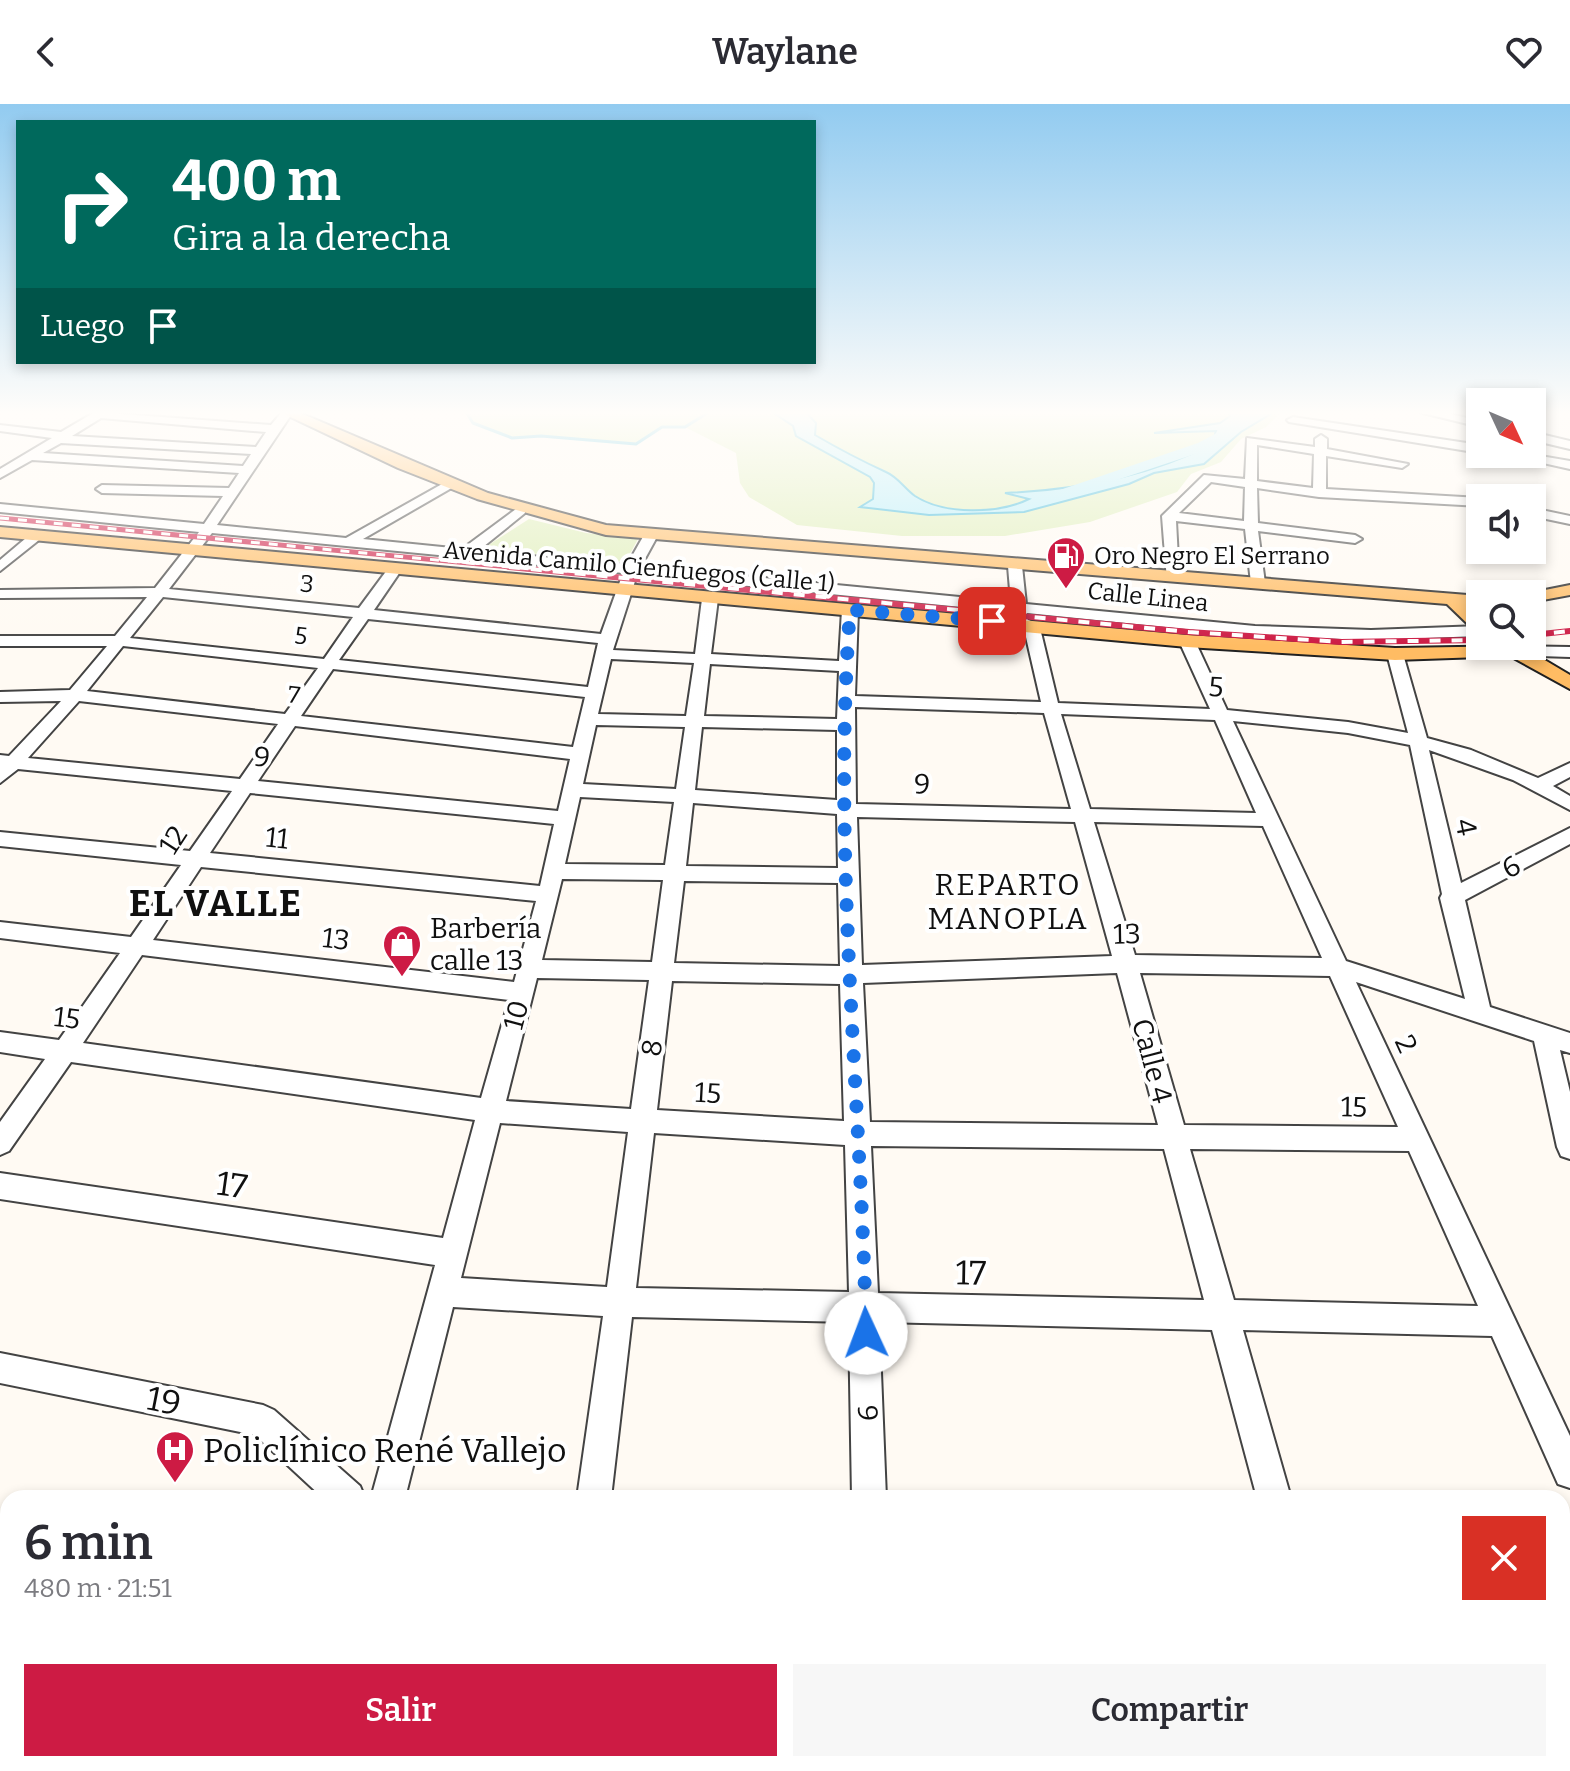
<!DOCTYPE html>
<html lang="es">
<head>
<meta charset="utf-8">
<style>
	body { margin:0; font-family:Bitter,serif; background:#f7f7f7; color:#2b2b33; height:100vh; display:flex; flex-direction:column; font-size:30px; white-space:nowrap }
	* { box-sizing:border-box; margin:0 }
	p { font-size:26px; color:#7c7c81 }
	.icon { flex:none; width:44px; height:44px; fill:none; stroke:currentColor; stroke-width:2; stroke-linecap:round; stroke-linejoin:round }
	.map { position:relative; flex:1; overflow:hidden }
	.side { position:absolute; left:0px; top:1386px; width:1570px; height:282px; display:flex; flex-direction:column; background:#fff; border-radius:24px 24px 0 0; box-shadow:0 4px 12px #0003 }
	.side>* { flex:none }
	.top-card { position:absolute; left:16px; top:16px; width:800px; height:244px; border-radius:0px; box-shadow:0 4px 12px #0003; background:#00695c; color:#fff; overflow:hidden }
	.needle { width:52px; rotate:134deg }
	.tools { position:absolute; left:1466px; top:284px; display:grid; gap:16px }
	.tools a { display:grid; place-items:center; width:80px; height:80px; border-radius:0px; background:#fff; box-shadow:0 4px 12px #0003; font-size:40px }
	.pin { position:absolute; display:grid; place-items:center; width:68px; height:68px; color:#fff; margin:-34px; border-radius:16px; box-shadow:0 4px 12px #0006 }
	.me { position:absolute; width:88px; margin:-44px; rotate:358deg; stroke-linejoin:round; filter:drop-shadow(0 0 6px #0008) }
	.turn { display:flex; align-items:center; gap:28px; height:168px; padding:0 24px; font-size:36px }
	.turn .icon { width:104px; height:104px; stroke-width:2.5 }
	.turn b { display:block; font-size:56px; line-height:68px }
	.then { display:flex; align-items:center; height:76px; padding:0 24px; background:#0003; gap:16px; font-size:30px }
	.round { display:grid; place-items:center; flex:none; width:84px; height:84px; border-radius:0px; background:#f7f7f7 }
	.headline { display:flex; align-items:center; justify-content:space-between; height:136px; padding:0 24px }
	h1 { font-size:48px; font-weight:600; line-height:60px }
	.cta { display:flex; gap:16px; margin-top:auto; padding:16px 24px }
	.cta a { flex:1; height:92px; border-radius:0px; background:#cd1b44; color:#fff; font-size:32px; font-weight:600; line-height:92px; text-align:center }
	.cta a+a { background:#f7f7f7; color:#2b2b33 }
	header { display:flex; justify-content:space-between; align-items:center; height:104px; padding:0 24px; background:#fff; font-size:36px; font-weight:600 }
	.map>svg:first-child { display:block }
	.green { fill:#deeeb8 }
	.water { fill:#b2edfb; stroke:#33b5d9; stroke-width:2 }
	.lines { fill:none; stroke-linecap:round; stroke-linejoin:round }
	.stream { stroke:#33b5d9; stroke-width:3 }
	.river { fill:#b2edfb; fill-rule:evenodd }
	.minor-casing { stroke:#434343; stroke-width:4 }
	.major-casing { stroke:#212121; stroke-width:4 }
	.minor { fill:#fff; fill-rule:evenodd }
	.major { fill:#ffbc63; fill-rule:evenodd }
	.rail-far1-casing { stroke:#cd1b44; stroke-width:5 }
	.rail-casing { stroke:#cd1b44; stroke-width:6 }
	.rail-far1 { stroke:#fff; stroke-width:3; stroke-dasharray:9; stroke-linecap:butt }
	.rail { stroke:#fff; stroke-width:4; stroke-dasharray:11; stroke-linecap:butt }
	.route { stroke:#1a73e8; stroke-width:14; stroke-dasharray:0 25.2 }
	.labels { text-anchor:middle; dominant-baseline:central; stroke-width:8; stroke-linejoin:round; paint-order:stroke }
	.far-poi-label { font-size:24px; fill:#101010; stroke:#fff; text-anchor:start }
	.far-street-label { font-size:24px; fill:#101010; stroke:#fff }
	.street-label { font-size:28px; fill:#101010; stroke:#fff }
	.poi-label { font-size:28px; fill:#101010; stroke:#fff; text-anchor:start }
	.neighbourhood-label { font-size:30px; letter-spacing:2px; fill:#101010; stroke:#fff }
	.near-street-label { font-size:34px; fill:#101010; stroke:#fff }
	.near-poi-label { font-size:34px; fill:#101010; stroke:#fff; text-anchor:start }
	.district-label { font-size:36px; font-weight:bold; letter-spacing:2px; fill:#101010; stroke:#fff }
</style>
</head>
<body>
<header><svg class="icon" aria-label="back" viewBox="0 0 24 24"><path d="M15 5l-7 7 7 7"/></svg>Waylane<svg class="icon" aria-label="heart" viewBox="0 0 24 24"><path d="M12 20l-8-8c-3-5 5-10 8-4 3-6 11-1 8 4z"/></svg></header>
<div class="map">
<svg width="1570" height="1667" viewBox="0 0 1570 1667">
	<rect width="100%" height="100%" fill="#fffaf3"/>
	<path class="green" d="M 466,308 L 772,308 L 793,322 L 796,332 L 870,373 L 874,378 L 873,396 L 929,411 L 1024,408 L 1129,380 L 1154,369 L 1204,360 L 1241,328 L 1274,308 L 1281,308 L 1266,323 L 1241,335 L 1221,358 L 1191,370 L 1177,388 L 1090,418 L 1005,432 L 902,432 L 797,421 L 749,393 L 740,379 L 736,349 L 685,323 L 662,323 L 636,340 L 541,332 L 512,334 L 473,319 Z
		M 806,308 L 1228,308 L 1230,312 L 1220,319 L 1167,327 L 1216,327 L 1212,340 C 1150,372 1079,386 1009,389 L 1030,395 C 999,409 946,411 915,392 C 905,385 898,373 887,368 C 862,357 838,345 815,331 Z
		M 529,415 L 586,429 L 638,435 L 625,459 L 482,445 Z"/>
	<path class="water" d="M 772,308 L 806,308 L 816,319 L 815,331 C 839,345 862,357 886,368 C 898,373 905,385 915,392 C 944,411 999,410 1029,395 L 1005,389 C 1076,386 1148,373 1212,340 L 1216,327 L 1154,329 L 1220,319 L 1230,312 L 1228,308 L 1274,308 L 1241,328 L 1204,360 L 1154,369 L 1129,380 L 1024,408 L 929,411 L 860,403 L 873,395 L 874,379 L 870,373 L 796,332 L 793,322 Z"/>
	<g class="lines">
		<path class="stream" d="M 466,308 L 473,319 L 512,334 L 541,332 L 636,340 L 662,323 L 685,323 L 709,308"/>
		<path class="river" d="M 1236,308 L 1252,308 L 1227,336 L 1210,345 L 1069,392 L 1063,393 L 1054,388 L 1198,339 L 1215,330 Z"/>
		<g class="minor-casing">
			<path id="minor" d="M 95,308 L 271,321 L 282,308 L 293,308 L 217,421 L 346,434 L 451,375 L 457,379 L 455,382 L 363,435 L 462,445 L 520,402 L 525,403 L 525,409 L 478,447 L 627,461 L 644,431 L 651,427 L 658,431 L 641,462 L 1011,498 L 1008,462 L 1015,458 L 1022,462 L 1026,500 L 1255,522 L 1371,526 L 1480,522 L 1480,532 L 1371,536 L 1255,532 L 1027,509 L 1028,516 L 1039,520 L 1058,599 L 1210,605 L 1179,537 L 1187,532 L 1195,537 L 1227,606 L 1348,618 L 1408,629 L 1387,550 L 1395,545 L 1403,550 L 1427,634 L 1471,646 L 1538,674 L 1570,659 L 1570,673 L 1553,682 L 1570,692 L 1570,706 L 1513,676 L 1429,646 L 1461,779 L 1570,724 L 1570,740 L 1465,796 L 1490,903 L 1570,929 L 1570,949 L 1560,946 L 1570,988 L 1570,1055 L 1561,1052 L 1557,1043 L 1534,937 L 1356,878 L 1570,1332 L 1570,1384 L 1558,1380 L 1492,1232 L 1243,1226 L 1291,1394 L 1257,1394 L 1212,1226 L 879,1218 L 886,1394 L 852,1394 L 849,1218 L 632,1213 L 611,1394 L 577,1394 L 603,1212 L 453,1203 L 405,1394 L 371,1394 L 435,1161 L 0,1095 L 0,1069 L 443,1134 L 475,1016 L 71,958 L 9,1047 L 0,1051 L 0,1018 L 45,955 L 0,948 L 0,928 L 59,936 L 120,849 L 0,834 L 0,818 L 131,833 L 181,761 L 0,742 L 0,728 L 190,747 L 232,687 L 18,665 L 0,679 L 0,651 L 9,652 L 61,597 L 0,598 L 0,588 L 70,586 L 107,542 L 0,542 L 0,532 L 115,532 L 147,493 L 0,494 L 0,486 L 155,484 L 199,428 L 0,408 L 0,400 L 204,420 L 223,392 L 102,389 L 96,385 L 102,381 L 229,384 L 239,369 L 32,356 L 0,374 L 0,365 L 52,334 L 0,327 L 0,321 L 61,328 ZM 101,314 L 266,328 L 256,343 L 72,332 ZM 61,339 L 251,350 L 243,362 L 43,349 ZM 212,429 L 623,469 L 601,530 L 374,506 L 402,465 L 395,461 L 390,462 L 359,504 L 169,485 ZM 637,471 L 1012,508 L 1015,519 L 1023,520 L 1041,598 L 855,592 L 858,506 L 850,501 L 842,506 L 839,557 L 711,550 L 718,495 L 710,490 L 702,495 L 695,550 L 613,546 ZM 163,493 L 353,513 L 324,555 L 130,534 ZM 368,515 L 598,539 L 588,583 L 339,556 ZM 123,542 L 318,564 L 285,610 L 87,587 ZM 611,555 L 694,559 L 686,612 L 598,610 ZM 710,560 L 839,567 L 837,615 L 704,612 ZM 333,565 L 585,593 L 573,643 L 301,612 ZM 79,597 L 278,620 L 240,675 L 28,654 ZM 855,603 L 1044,609 L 1071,705 L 856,700 ZM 1061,610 L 1215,616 L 1256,709 L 1090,705 ZM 1233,617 L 1348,629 L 1410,641 L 1442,790 L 1440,794 L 1465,895 L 1346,857 ZM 596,621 L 685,623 L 676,685 L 583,680 ZM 295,622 L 570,655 L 558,707 L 258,677 ZM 702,623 L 837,626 L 837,696 L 695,686 ZM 250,689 L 554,720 L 540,782 L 210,749 ZM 580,693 L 674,698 L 665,761 L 565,760 ZM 693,699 L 837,710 L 838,764 L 686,762 ZM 857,713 L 1075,718 L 1112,852 L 862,861 ZM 1094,718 L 1263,722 L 1322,854 L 1135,851 ZM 201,763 L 536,797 L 514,878 L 153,836 ZM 562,775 L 663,776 L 652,858 L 542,856 ZM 684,777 L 838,779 L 840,862 L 674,859 ZM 142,851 L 509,896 L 481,994 L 83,939 ZM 1117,869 L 1158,1021 L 870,1018 L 863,879 ZM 1140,869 L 1330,872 L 1398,1023 L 1184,1021 ZM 537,874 L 649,876 L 631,1005 L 506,997 ZM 672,877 L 840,880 L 844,1017 L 657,1006 ZM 500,1019 L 628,1028 L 607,1183 L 461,1174 ZM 654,1029 L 845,1041 L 849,1188 L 636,1184 ZM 871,1042 L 1164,1045 L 1204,1196 L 878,1189 ZM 1190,1045 L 1409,1047 L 1478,1202 L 1234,1196 Z
				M 1419,308 L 1442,308 L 1480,317 L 1480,323 Z
				M 1293,313 L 1480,341 L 1480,349 L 1289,318 L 1287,316 Z
				M 1532,328 L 1570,337 L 1570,345 L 1532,336 Z
				M 1321,331 L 1327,335 L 1327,345 L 1408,360 L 1402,364 L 1326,352 L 1326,385 L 1480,394 L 1480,402 L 1319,393 L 1257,384 L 1258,419 L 1355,431 L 1362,435 L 1355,439 L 1258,427 L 1265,479 L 1258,483 L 1251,479 L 1245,425 L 1176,417 L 1179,474 L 1167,477 L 1162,412 L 1204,371 L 1245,375 L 1247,334 L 1315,343 L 1315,335 ZM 1257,341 L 1314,350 L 1313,384 L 1257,377 ZM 1211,378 L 1245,383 L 1244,417 L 1179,409 Z
				M 1503,350 L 1529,350 L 1570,357 L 1570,365 Z
				M 1532,404 L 1570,412 L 1570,420 L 1532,412 Z
				M 32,429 L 44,432 L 0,467 L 0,456 Z
				M 1510,542 L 1570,543 L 1570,553 L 1513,551 L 1505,546 Z
				M 0,1249 L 263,1301 L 274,1306 L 360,1382 L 365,1394 L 323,1394 L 255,1331 L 0,1279 Z
				M 1562,1447 L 1570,1447 L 1570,1481 L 1562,1481 Z
				M 299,1660 L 337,1660 L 336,1667 L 296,1667 Z
				M 546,1660 L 584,1660 L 585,1667 L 545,1667 Z
				M 856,1660 L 894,1660 L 895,1667 L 855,1667 Z
				M 1335,1660 L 1373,1660 L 1376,1667 L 1336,1667 Z"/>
		</g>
		<g class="major-casing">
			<path id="major" d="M 280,308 L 298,308 L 488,389 L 606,421 L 1480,492 L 1480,502 L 1470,502 L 1480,511 L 1480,527 L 1473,525 L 1447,500 L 606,431 L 477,395 L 398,364 Z
				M 0,423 L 1187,531 L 1395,544 L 1521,542 L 1570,571 L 1570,585 L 1510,552 L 1395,556 L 1187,543 L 0,433 Z
				M 1570,481 L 1570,491 L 1532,498 L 1532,490 L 1525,490 Z"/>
		</g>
		<use href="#minor" class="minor"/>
		<use href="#major" class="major"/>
		<g class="rail-far1-casing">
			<path id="rail-far1" d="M 0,414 L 530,465"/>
		</g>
		<g class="rail-casing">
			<path id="rail" d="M 509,463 L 1189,528 L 1341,538 L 1480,536
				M 1532,531 L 1570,527"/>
		</g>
		<use href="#rail-far1" class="rail-far1"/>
		<use href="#rail" class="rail"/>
	</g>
	<linearGradient id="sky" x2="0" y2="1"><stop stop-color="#92cbf0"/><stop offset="0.57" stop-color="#fffdfa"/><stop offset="1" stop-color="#fffdfa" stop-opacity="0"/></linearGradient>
	<rect width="1570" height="542" fill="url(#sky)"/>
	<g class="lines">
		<path class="route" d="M 866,1229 C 861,988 832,747 850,506 L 992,517"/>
	</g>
	<defs>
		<g id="fuel-pin" transform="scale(2)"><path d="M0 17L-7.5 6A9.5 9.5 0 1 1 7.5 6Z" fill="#cd1b44" stroke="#fff"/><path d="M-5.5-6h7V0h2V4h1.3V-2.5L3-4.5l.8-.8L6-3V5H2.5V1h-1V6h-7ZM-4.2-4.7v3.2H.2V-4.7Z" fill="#fff"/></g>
		<g id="shop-pin" transform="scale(2)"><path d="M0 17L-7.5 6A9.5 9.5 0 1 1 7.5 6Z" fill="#cd1b44" stroke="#fff"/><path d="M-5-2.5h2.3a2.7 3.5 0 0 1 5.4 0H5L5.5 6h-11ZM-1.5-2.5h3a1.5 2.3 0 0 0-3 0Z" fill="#fff"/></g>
		<g id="hospital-pin" transform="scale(2)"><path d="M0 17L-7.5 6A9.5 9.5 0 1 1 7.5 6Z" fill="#cd1b44" stroke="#fff"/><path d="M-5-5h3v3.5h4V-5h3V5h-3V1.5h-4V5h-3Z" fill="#fff"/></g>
	</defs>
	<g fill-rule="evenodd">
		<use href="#fuel-pin" x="1066" y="452"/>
		<use href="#shop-pin" x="402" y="840"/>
		<use href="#hospital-pin" x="175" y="1346"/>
	</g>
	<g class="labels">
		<g class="far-poi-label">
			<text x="1094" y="452">Oro Negro El Serrano</text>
		</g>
		<g class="far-street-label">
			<text transform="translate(639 463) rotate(5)">Avenida Camilo Cienfuegos (Calle 1)</text>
			<text transform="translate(307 480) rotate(6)">3</text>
			<text transform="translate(1148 493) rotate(6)">Calle Linea</text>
			<text transform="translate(301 532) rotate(6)">5</text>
			<text transform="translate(294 591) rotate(7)">7</text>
		</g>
		<g class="street-label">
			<text transform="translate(1216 583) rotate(3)">5</text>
			<text transform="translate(262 653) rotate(6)">9</text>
			<text transform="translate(922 680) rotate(2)">9</text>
			<text transform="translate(1466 723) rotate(78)">4</text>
			<text transform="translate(277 734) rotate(6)">11</text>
			<text transform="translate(173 736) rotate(-57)">12</text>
			<text transform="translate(1511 763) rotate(-28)">6</text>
			<text transform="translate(1127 830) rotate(-1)">13</text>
			<text transform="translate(336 835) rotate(7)">13</text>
			<text transform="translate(516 911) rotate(-75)">10</text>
			<text transform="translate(67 914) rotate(7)">15</text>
			<text transform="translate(1406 940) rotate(65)">2</text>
			<text transform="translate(652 944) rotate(-81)">8</text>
			<text transform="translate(1152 957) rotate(75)">Calle 4</text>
			<text transform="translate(708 989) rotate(3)">15</text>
			<text transform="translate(1354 1003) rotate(1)">15</text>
			<text transform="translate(868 1309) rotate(-91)">6</text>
		</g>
		<g class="poi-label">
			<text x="430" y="824">Barbería<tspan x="430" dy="32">calle 13</tspan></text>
		</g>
		<g class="neighbourhood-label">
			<text x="1008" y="781">REPARTO<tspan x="1008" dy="34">MANOPLA</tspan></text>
		</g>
		<g class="near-street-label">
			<text transform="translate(232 1081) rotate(8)">17</text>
			<text transform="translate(971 1169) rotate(1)">17</text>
			<text transform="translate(164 1297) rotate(11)">19</text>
		</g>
		<g class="near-poi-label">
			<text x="203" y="1346">Policlínico René Vallejo</text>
		</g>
		<g class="district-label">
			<text x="216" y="800">EL VALLE</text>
		</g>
	</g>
</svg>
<div class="tools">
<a><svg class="needle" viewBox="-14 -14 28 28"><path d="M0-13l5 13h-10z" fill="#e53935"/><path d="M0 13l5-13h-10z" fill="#7c7c81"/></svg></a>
<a><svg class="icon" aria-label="sound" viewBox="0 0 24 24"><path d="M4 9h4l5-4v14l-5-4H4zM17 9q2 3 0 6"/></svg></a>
<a><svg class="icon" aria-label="search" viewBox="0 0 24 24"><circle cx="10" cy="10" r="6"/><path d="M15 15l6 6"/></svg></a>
</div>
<div class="pin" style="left:992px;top:517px;background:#d93025"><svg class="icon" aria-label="arrive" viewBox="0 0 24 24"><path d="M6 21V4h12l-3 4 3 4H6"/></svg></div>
<svg class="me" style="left:866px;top:1229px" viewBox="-20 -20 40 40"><circle r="19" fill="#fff"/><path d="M0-13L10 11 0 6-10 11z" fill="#1a73e8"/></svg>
<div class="top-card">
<div class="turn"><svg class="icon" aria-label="right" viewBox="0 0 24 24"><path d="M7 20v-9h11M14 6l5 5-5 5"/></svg><div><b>400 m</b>Gira a la derecha</div></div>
<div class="then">Luego<svg class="icon" aria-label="arrive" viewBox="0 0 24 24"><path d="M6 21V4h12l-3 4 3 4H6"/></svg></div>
</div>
<section class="side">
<div class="headline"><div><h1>6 min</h1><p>480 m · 21:51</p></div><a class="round" style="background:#d93025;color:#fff"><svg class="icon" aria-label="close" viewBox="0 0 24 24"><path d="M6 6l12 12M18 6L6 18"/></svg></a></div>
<div class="cta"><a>Salir</a><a>Compartir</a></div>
</section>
</div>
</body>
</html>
